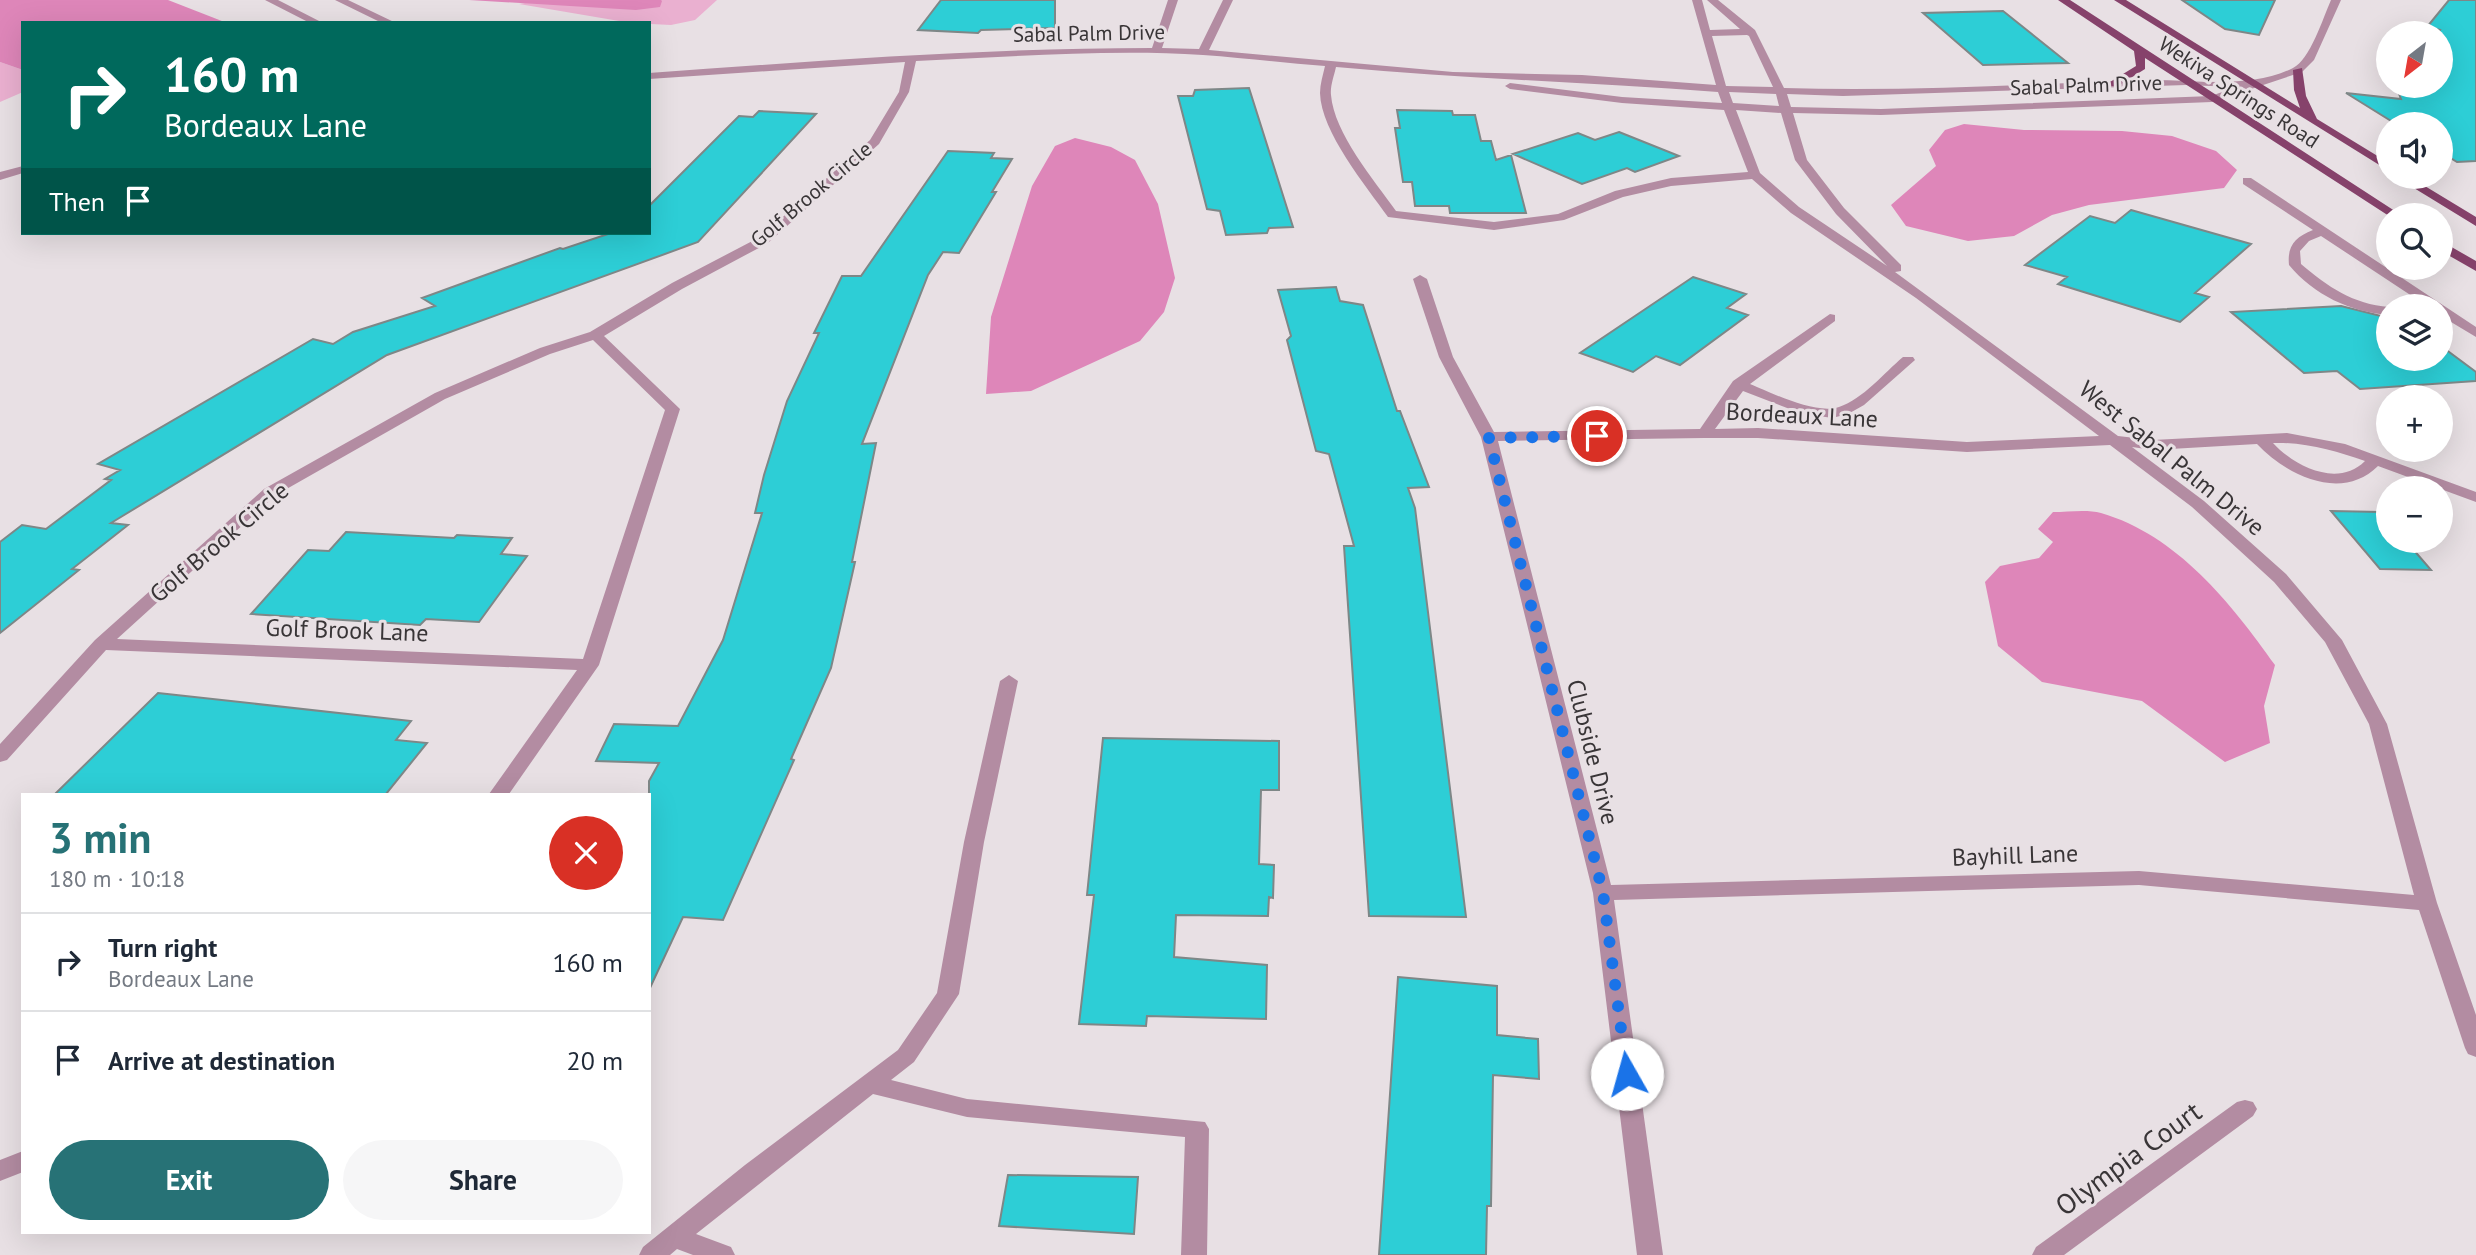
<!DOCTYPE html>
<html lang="en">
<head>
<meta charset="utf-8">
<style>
	body { margin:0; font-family:"PT Sans",sans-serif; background:#f6f6f7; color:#1f2937; height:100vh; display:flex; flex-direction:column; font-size:26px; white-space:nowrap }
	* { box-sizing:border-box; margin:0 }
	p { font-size:23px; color:#747a83 }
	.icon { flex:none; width:38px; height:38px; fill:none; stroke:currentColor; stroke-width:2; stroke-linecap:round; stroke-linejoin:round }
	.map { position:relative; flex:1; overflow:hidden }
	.sheet { position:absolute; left:21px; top:793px; width:630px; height:441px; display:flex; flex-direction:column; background:#fff; border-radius:0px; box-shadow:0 7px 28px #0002 }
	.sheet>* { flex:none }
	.top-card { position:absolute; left:21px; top:21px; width:630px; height:214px; border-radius:0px; box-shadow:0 7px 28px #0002; background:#00695c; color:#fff; overflow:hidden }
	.needle { width:46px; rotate:211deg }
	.buttons { position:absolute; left:2376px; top:21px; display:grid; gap:14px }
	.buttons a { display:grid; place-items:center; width:77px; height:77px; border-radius:50%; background:#fff; box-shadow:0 7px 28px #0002; font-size:35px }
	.pin { position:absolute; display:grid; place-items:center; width:60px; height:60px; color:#fff; margin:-30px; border:4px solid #fff; border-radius:50%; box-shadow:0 2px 7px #0007 }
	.me { position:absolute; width:77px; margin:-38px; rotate:353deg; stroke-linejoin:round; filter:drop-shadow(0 0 5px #0008) }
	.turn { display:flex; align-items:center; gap:24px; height:147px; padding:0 28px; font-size:32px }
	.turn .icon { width:91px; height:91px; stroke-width:2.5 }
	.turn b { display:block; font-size:49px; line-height:60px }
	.then { display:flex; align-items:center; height:66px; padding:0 28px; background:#0003; gap:14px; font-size:26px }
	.round { display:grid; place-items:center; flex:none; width:74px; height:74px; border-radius:37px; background:#f6f6f7 }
	.head { display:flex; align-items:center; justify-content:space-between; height:119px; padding:0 28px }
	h1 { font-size:42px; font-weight:700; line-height:52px; color:#277276 }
	.primary-button { display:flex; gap:14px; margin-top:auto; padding:14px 28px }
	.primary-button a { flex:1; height:80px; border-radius:42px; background:#277276; color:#fff; font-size:28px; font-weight:700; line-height:80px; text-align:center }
	.primary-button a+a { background:#f6f6f7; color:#1f2937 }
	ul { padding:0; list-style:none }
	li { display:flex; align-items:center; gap:21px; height:98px; padding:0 28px; border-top:2px solid #e0e1e3 }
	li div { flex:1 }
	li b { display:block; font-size:26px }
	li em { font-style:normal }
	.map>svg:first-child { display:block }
	.green { fill:#eab0d0 }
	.water { fill:#de86b9 }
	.building { fill:#2dced6; stroke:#7e8787; stroke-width:2 }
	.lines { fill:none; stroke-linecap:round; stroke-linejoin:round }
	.minor { fill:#b38ca2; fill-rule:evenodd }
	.major { fill:#86426b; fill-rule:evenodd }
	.route { stroke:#1a73e8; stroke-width:12; stroke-dasharray:0 21.6 }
	.labels { text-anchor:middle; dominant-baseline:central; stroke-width:6; stroke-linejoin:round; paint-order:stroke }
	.far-street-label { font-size:21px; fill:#393537; stroke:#e8e0e4 }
	.street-label { font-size:24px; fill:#393537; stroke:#e8e0e4 }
	.near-street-label { font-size:28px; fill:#393537; stroke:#e8e0e4 }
</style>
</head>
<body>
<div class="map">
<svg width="2476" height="1255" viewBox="0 0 2476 1255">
	<rect width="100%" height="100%" fill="#e8e0e4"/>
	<path class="green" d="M 661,0 L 717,0 L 695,20 L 671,25 L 631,23 L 519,4 L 531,2 L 583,6 Z
		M 0,62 L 23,70 L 23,92 L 0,102 Z"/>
	<path class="water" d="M 0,0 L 168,0 L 227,23 L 23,23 L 23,70 L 0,62 Z
		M 469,0 L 661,0 L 662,1 L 660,7 L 636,10 Z
		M 1964,124 L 2024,130 L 2122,131 L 2172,136 L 2216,151 L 2237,170 L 2224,188 L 2089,205 L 2052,215 L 2014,236 L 1968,241 L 1906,226 L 1891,205 L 1936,166 L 1929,150 L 1945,130 Z
		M 1075,138 L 1111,147 L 1135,160 L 1158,204 L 1175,278 L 1164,312 L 1140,341 L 1031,391 L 986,394 L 991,317 L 1032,186 L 1055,146 Z
		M 2053,512 C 2068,512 2087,509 2101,513 C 2177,535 2231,603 2275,665 L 2264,706 L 2270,743 L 2225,762 L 2142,701 L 2042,682 L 1998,646 L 1985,582 L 2000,566 L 2039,558 L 2053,542 L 2038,529 Z"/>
	<path class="building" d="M 941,0 L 1055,0 L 1055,28 L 981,30 L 978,33 L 918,30 Z
		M 2182,0 L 2275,0 L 2259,35 L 2225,29 Z
		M 2449,0 L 2476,0 L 2476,161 L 2457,162 L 2441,152 L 2441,124 L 2396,124 L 2346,93 L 2401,99 L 2396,86 L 2441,86 L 2441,33 L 2438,33 L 2440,30 L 2427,27 Z
		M 2003,11 L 2068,63 L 1983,65 L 1923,13 Z
		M 1249,88 L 1293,227 L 1269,228 L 1267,233 L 1226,235 L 1220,211 L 1207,209 L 1178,96 L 1193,96 L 1195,90 Z
		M 1397,110 L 1452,111 L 1453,115 L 1475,115 L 1481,141 L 1491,141 L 1496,160 L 1511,155 L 1526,213 L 1450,213 L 1449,206 L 1415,206 L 1412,182 L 1403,182 L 1395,128 L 1400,128 Z
		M 759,111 L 816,114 L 698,242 L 387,355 L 111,523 L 128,525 L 72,569 L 79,570 L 0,633 L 0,542 L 22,525 L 46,529 L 111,480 L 105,479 L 120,470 L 98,464 L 313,339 L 333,344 L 353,332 L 435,306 L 422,298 L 560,248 L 563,249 L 611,233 L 649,233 L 649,206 L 739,116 L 753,117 Z
		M 1619,132 L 1679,156 L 1635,172 L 1627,168 L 1582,184 L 1513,154 L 1578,133 L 1595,140 Z
		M 948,151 L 994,153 L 991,158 L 1012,159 L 992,192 L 996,192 L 959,253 L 943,252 L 928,275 L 862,444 L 876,443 L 852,562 L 855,562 L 831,668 L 791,759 L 794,760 L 723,920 L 683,917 L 649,990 L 649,781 L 659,763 L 596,761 L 614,724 L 678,726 L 723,640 L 762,513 L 755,513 L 764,475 L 787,401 L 819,333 L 814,333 L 842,276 L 861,276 Z
		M 2131,210 L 2251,244 L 2195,293 L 2209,297 L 2180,322 L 2058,284 L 2067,277 L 2025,265 L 2090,216 L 2115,223 Z
		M 1693,277 L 1746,294 L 1727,308 L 1748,315 L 1680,365 L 1656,356 L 1633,372 L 1580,353 Z
		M 1336,287 L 1340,301 L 1363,305 L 1397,411 L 1400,411 L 1429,487 L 1408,488 L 1415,508 L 1466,917 L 1369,916 L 1344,546 L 1354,546 L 1329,454 L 1316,451 L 1287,340 L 1291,336 L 1278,290 Z
		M 2341,306 L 2389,318 L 2389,359 L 2441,359 L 2441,346 L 2476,372 L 2476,381 L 2360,389 L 2337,371 L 2304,373 L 2231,312 Z
		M 2331,511 L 2381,512 L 2389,521 L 2389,541 L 2406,541 L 2431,570 L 2380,569 Z
		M 346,532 L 454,538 L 457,535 L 512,538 L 501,554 L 527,556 L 479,622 L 426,619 L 420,625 L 251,614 L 308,550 L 329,551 Z
		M 158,693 L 411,721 L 396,740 L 427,743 L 386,794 L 55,794 Z
		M 1103,738 L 1279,741 L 1279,790 L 1261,790 L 1259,864 L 1274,865 L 1273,898 L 1269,897 L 1268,916 L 1176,915 L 1174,957 L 1267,965 L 1266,1019 L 1147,1016 L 1146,1026 L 1079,1024 L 1094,895 L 1087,895 Z
		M 1398,977 L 1497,986 L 1497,1035 L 1538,1039 L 1539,1079 L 1493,1075 L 1491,1206 L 1487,1206 L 1486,1255 L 1379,1255 Z
		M 1008,1175 L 1138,1177 L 1134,1234 L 999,1226 Z"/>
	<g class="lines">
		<path class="minor" d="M 265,0 L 278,0 L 323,23 L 310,23 Z
			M 335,0 L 348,0 L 396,23 L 382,23 Z
			M 1168,0 L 1178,0 L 1162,48 L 1199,49 L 1223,0 L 1233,0 L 1209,50 L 1453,72 L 1582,75 L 1716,85 L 1692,0 L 1702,0 L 1710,30 L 1740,29 L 1707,0 L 1718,0 L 1755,30 L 1784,88 C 1905,92 2026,84 2146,80 C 2194,79 2249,90 2293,68 C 2310,60 2323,18 2331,0 L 2341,0 L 2314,60 L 2302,72 L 2212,102 L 1881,115 L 1793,113 L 1807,160 L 1844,208 L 1901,265 L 1901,271 L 1895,272 L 2118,436 L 2153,440 L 2287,433 L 2345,444 L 2476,492 L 2476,502 L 2378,466 C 2342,502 2287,476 2257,444 L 2153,450 L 2132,447 L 2204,501 L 2286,574 L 2342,640 L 2387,724 L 2437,903 L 2476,1015 L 2476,1057 L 2468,1054 L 2465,1048 L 2419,910 L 2139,885 L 1614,900 L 1663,1255 L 1637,1255 L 1593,893 L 1481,437 L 1439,357 L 1413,279 L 1420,275 L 1427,279 L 1453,357 L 1494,432 L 1700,429 L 1733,381 L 1830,314 L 1835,315 L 1835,321 L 1750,384 C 1772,393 1816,415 1839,407 C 1863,399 1884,373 1903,357 L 1913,357 L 1915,360 L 1864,405 L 1848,414 L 1832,418 L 1800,413 L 1743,391 L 1715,429 L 1758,428 L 1967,442 L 2099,436 L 1916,298 L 1791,213 L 1752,179 L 1671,186 L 1623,197 L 1564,220 L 1494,230 L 1388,217 C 1366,186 1321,132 1320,93 C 1320,84 1323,75 1325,66 C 1285,63 1244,58 1203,55 C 1108,49 1011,57 916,61 L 909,92 L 879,144 L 768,243 L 682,289 L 604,336 L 680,409 L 599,665 L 509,794 L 489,794 L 577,670 L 106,650 L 7,760 L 0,762 L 0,744 L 95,640 L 264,489 L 435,393 L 540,348 L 590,332 L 672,283 L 760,237 L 870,140 L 899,92 L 905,62 L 649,79 L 649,73 C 817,61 984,48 1152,48 ZM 1747,35 L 1749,36 L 1773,87 L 1726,86 L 1712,36 ZM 1336,67 C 1463,79 1590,82 1718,92 L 1722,103 L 1622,97 L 1510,83 L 1505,86 L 1510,89 L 1622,103 L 1724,110 L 1748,172 L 1671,178 L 1615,191 L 1558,214 L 1494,222 L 1396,211 C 1374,180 1334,133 1331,95 C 1330,86 1334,76 1336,67 ZM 2186,85 L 2236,87 L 2211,96 L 1881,109 L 1791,107 L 1787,94 L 1843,96 ZM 1729,92 L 1776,94 L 1779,106 L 1733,103 ZM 1736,110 L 1781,113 L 1795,160 L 1836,214 L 1887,266 L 1799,207 L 1760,173 ZM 593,340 L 665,410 L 583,659 L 117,639 L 276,495 L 445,399 L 550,354 ZM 1704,438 L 1758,438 L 1967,452 L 2110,445 L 2192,507 L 2274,582 L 2325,642 L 2369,724 L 2414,895 L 2139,871 L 1611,885 L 1498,441 ZM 2273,443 C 2305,442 2336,451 2365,461 C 2338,488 2295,467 2273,443 Z
			M 23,166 L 23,173 L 0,180 L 0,172 Z
			M 2243,178 L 2251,178 L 2476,327 L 2476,337 L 2441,316 L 2441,306 L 2427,306 L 2321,236 L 2309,241 L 2300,251 L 2301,264 C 2328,287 2353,304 2389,307 L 2389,315 C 2350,312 2314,295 2289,265 C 2287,246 2295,237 2313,230 L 2243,184 Z
			M 1009,675 L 1018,681 L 984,842 L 959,994 L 914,1062 L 891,1080 L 967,1099 L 1205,1122 L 1209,1129 L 1207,1255 L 1181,1255 L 1185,1137 L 967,1117 L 873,1094 L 696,1234 L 731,1247 L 735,1255 L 693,1255 L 677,1249 L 670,1255 L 639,1255 L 643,1247 L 745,1165 L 898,1050 L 937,993 L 964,842 L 1000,681 Z
			M 2245,1100 L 2253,1102 L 2257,1109 L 2253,1116 L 2064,1255 L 2032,1255 L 2036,1247 L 2237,1102 Z
			M 23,1151 L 23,1172 L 0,1181 L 0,1160 Z"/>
		<path class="major" d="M 2058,0 L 2070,0 L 2401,215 L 2389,216 L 2145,58 L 2145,69 L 2118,86 L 2110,86 L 2110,82 L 2136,66 L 2134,51 Z
			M 2114,0 L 2126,0 L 2300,108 L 2294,90 L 2293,70 L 2302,68 L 2306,96 L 2317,119 L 2389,163 L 2389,171 Z
			M 2396,177 L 2410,177 L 2476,217 L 2476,226 Z
			M 2441,241 L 2476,261 L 2476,271 L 2441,251 Z"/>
	</g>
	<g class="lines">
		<path class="route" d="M 1597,436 L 1489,438 L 1603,893 L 1627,1074"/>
	</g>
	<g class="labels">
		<g class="far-street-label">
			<text transform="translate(1089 33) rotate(-1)">Sabal Palm Drive</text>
			<text transform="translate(2086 85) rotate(-2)">Sabal Palm Drive</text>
			<text transform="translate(2239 92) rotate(33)">Wekiva Springs Road</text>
			<text transform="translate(811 194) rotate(-40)">Golf Brook Circle</text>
		</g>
		<g class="street-label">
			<text transform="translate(1802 415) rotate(3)">Bordeaux Lane</text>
			<text transform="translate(2172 458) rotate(39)">West Sabal Palm Drive</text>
			<text transform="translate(219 542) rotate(-40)">Golf Brook Circle</text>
			<text transform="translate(347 630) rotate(2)">Golf Brook Lane</text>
			<text transform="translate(1593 752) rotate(76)">Clubside Drive</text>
			<text transform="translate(2015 855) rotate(-2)">Bayhill Lane</text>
		</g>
		<g class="near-street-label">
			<text transform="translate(2128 1158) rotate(-36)">Olympia Court</text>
		</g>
	</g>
</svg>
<div class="buttons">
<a><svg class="needle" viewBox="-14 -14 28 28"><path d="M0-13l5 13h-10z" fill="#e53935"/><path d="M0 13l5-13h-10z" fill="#747a83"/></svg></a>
<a><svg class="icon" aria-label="sound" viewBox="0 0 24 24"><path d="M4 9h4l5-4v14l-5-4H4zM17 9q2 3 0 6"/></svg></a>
<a><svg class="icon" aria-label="search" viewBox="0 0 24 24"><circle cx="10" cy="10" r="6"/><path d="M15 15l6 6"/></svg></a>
<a><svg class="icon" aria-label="layers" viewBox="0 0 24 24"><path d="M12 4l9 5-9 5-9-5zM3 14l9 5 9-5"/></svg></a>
<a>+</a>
<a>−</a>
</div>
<div class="pin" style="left:1597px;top:436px;background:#d93025"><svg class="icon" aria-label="arrive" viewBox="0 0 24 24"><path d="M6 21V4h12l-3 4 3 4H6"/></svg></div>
<svg class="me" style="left:1627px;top:1074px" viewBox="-20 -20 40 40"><circle r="19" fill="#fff"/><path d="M0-13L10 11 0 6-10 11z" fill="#1a73e8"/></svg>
<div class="top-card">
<div class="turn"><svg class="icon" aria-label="right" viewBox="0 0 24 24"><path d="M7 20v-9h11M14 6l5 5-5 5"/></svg><div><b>160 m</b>Bordeaux Lane</div></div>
<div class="then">Then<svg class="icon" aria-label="arrive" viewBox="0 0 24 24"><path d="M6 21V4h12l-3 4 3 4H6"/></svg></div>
</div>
<section class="sheet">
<div class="head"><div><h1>3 min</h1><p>180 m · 10:18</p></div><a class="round" style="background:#d93025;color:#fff"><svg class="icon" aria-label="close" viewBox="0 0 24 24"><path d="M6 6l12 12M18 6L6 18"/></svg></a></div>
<ul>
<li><svg class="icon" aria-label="right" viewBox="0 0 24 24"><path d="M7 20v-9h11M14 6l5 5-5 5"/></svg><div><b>Turn right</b><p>Bordeaux Lane</p></div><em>160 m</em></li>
<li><svg class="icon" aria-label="arrive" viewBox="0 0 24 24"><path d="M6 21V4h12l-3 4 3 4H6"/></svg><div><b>Arrive at destination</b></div><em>20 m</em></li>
</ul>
<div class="primary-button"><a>Exit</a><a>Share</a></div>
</section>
</div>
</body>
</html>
